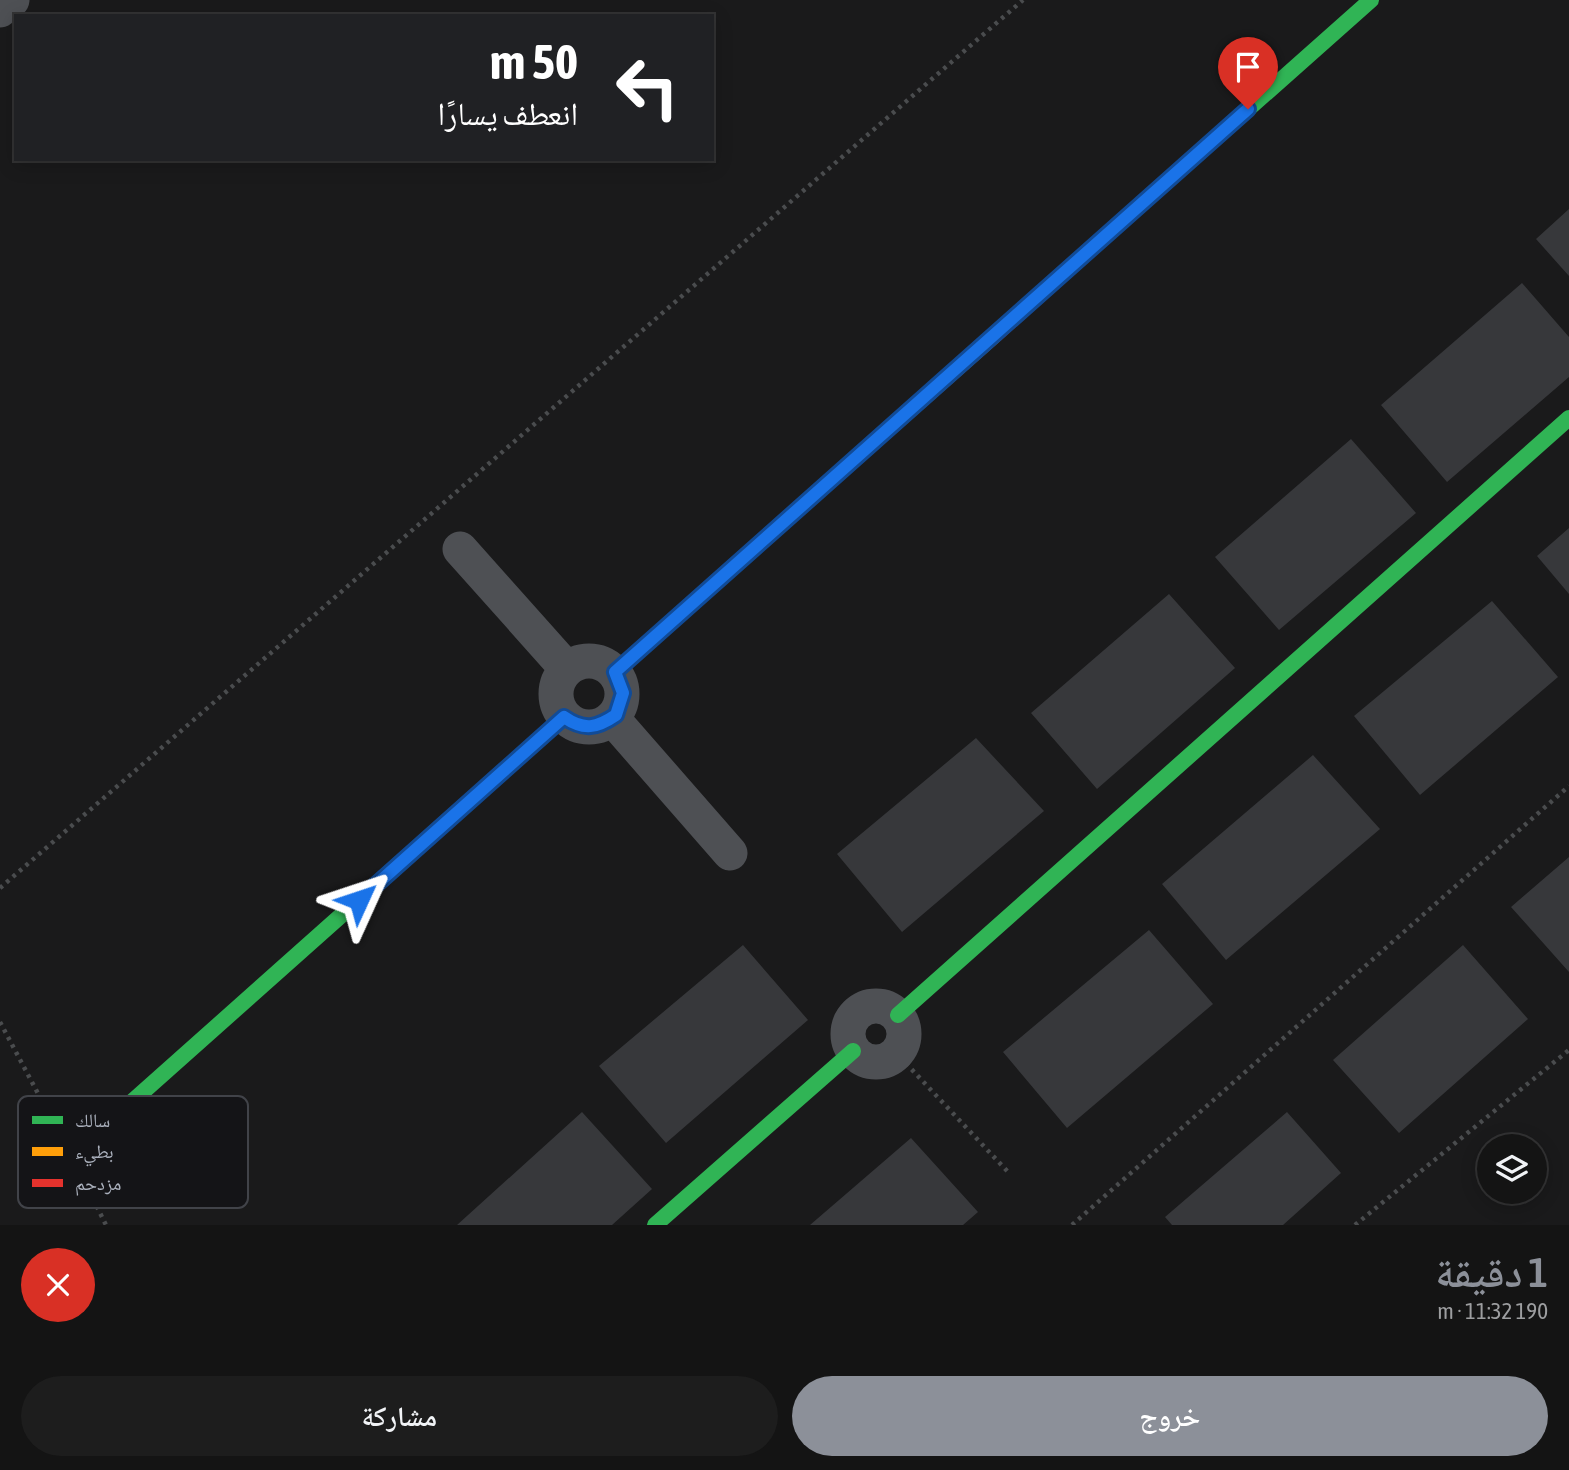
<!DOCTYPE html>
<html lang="ar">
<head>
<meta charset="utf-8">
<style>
	body { margin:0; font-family:"Asap Condensed","Noto Naskh Arabic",sans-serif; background:#1d1d1d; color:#f1f3f6; direction:rtl; height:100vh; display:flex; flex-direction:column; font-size:26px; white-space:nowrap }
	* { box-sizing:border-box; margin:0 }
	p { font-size:23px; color:#9d9ea0 }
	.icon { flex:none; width:38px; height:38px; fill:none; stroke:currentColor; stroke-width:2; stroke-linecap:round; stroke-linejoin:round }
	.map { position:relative; height:1225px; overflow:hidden; direction:ltr }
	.drawer { display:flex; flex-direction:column; background:#141414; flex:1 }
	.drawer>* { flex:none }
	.guide { position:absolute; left:14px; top:14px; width:700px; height:147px; border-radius:0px; box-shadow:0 4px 18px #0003,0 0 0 2px #333334; direction:rtl; background:#202124; color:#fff; overflow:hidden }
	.buttons { position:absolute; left:1477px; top:1134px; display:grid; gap:14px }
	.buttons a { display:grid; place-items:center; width:70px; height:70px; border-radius:50%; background:#141414; box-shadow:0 4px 18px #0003,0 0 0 2px #333334; font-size:35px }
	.pin { position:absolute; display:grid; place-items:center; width:60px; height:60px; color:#fff; margin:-72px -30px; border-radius:50% 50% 50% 0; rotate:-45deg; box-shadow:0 0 7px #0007 }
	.pin .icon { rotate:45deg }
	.me { position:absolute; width:77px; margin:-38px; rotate:48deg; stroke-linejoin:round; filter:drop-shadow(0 0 5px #0008) }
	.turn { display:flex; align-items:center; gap:24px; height:147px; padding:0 21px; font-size:32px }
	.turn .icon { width:91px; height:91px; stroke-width:2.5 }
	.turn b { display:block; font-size:49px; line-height:60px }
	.round { display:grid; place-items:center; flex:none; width:74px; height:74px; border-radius:37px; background:#1d1d1d }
	.overview { display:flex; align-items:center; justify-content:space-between; height:119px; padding:0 21px }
	h1 { font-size:42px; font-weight:600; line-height:52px; color:#8c9099 }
	.button { display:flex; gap:14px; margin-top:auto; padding:14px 21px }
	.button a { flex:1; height:80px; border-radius:42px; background:#8c9099; color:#fff; font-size:28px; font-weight:600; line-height:80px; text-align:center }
	.button a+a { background:#1d1d1d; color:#f1f3f6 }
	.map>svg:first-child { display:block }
	.building { fill:#37383b }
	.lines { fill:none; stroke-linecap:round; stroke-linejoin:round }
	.path { stroke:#4a4c4e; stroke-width:4.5; stroke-dasharray:3.5 5; stroke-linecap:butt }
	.street { stroke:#4e5054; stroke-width:35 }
	.fast { stroke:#30b455; stroke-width:16 }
	.slow { stroke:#ff9f0a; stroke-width:16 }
	.jam { stroke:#e5322d; stroke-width:16 }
	.route-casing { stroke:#114b97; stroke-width:18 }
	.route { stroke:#1a73e8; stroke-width:12 }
	.key { fill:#141417; stroke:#414349; stroke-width:2 }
	.key-label { font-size:19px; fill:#abb1bd }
</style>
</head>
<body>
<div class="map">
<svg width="1569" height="1225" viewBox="0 0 1569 1225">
	<rect width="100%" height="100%" fill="#1a1a1b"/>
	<path class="building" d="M 1569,209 L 1569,276 L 1536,239 Z
		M 1522,283 L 1569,337 L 1569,377 L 1447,482 L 1381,405 Z
		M 1351,439 L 1416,513 L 1279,630 L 1215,557 Z
		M 1569,528 L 1569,594 L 1537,556 Z
		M 1169,594 L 1235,668 L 1097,789 L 1031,713 Z
		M 1492,601 L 1558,677 L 1420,795 L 1354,716 Z
		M 976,738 L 1044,811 L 902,932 L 837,854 Z
		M 1313,755 L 1380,829 L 1226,960 L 1162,884 Z
		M 1569,857 L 1569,972 L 1511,907 Z
		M 1149,930 L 1213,1004 L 1067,1128 L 1003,1052 Z
		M 743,945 L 808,1020 L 666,1143 L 599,1066 Z
		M 1463,945 L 1528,1019 L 1399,1133 L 1333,1060 Z
		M 582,1112 L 652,1189 L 612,1225 L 457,1225 Z
		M 1287,1112 L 1341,1173 L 1283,1225 L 1172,1225 L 1165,1217 Z
		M 911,1138 L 978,1212 L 963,1225 L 810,1225 Z"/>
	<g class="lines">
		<path class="path" d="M 0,888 L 1023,0
			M 0,1022 L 51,1118
			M 900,1057 L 1009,1173
			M 89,1191 L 106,1225
			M 1072,1225 L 1569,786
			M 1355,1225 L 1569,1050"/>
		<path class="street" d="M 0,10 L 12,0
			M 460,549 L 567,669
			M556 694a33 33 0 1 1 66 0a33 33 0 1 1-66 0Z
			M 612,718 L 730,853
			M848 1034a28 28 0 1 1 56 0a28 28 0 1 1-56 0Z"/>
		<path class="fast" d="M 1139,206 L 1371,0
			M 898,1015 L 1569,418
			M 71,1156 L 418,847
			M 655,1225 L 853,1051"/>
		<path class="slow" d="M 753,549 L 996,334
			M 418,847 L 564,717"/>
		<path class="jam" d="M 996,334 L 1139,206
			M 615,672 L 753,549"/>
	</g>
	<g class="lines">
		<g class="route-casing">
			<path id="route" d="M 359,900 L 564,717 C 584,731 597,728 616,715 L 623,693 L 615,672 L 1248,109"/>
		</g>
		<use href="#route" class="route"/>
	</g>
	<rect x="18" y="1096" width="230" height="112" rx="10" class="key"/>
	<rect x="32" y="1116" width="31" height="8" fill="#30b455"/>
	<rect x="32" y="1147" width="31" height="9" fill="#ff9f0a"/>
	<rect x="32" y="1179" width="31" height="8" fill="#e5322d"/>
	<g class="key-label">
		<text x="75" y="1127">سالك</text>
		<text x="75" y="1158">بطيء</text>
		<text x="75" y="1190">مزدحم</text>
	</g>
</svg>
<div class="buttons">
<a><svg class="icon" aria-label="layers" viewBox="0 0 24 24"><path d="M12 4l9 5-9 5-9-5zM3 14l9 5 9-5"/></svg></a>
</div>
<div class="pin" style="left:1248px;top:109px;background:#d93025"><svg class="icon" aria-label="arrive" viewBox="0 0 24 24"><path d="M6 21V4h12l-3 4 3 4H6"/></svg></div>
<svg class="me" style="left:359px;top:900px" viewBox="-20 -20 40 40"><path d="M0-17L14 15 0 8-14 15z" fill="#1a73e8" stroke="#fff" stroke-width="4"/></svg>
<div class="guide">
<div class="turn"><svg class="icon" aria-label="left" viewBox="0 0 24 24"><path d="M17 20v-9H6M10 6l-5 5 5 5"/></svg><div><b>50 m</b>انعطف يسارًا</div></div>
</div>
</div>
<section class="drawer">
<div class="overview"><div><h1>1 دقيقة</h1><p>190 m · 11:32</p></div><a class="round" style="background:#d93025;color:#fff"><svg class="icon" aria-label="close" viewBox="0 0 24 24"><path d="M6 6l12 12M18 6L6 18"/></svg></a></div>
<div class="button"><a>خروج</a><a>مشاركة</a></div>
</section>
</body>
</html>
